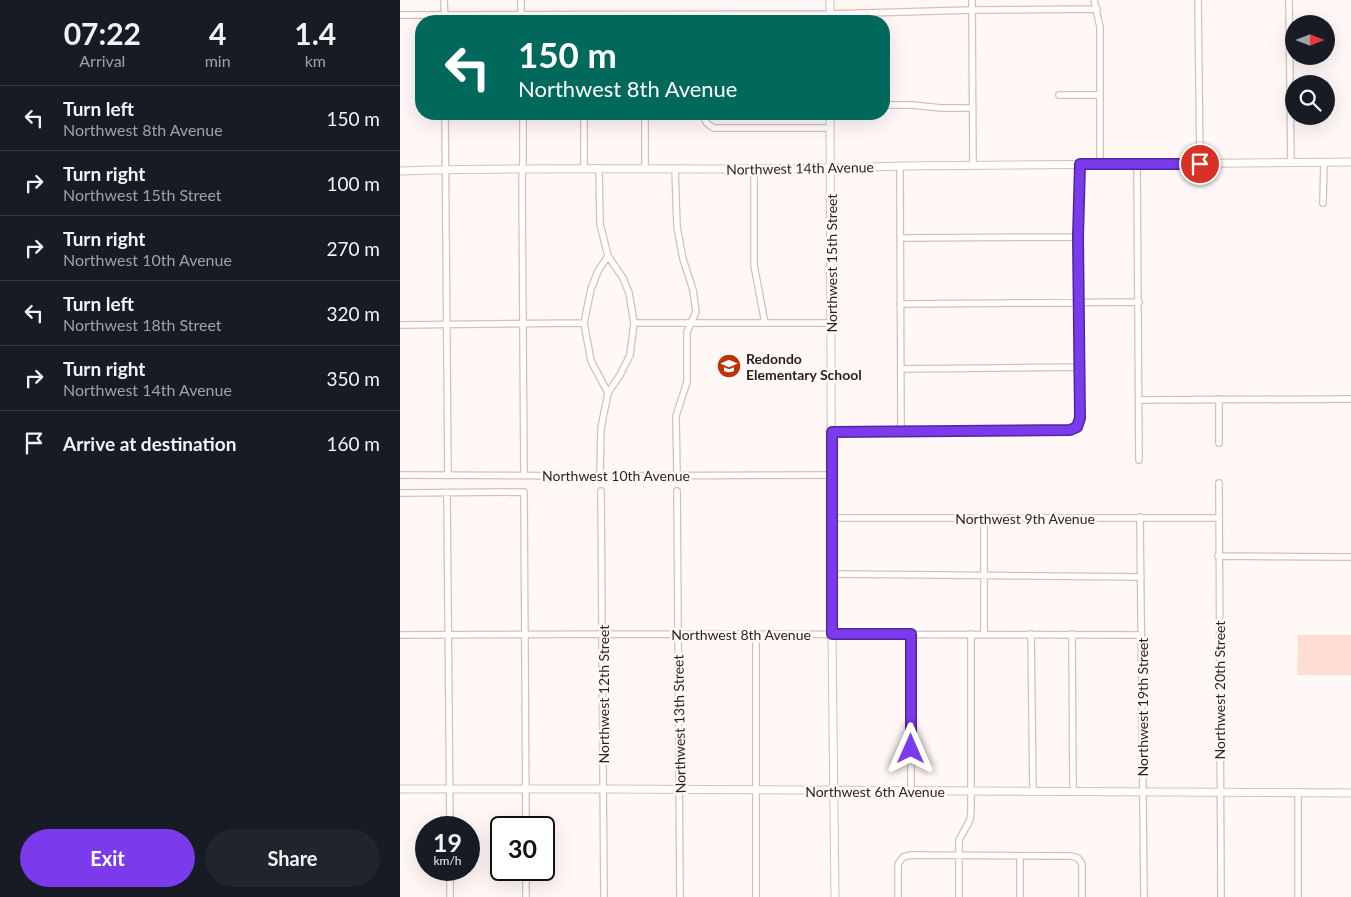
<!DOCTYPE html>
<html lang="en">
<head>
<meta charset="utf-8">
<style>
	body { margin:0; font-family:Lato,sans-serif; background:#20242c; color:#f1f3f6; height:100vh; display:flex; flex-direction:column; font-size:19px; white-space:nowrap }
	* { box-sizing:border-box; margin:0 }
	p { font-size:16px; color:#9ea1a6 }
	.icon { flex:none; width:28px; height:28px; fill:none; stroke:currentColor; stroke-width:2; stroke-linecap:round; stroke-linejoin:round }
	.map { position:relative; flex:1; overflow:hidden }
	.drawer { display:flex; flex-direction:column; background:#171b24; width:400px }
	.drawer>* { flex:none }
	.banner { position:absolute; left:15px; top:15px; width:475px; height:105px; border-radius:20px; box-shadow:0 5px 20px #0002; background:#00695c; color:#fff; overflow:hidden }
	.needle { width:32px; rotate:90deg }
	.tools { position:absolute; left:885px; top:15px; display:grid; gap:10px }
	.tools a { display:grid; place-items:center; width:50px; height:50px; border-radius:50%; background:#171b24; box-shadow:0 5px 20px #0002; font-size:25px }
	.speed { position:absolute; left:15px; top:816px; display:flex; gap:10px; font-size:25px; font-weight:700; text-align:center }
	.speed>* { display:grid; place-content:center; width:65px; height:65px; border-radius:50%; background:#171b24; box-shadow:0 5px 20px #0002; line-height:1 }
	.speed small { font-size:12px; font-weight:400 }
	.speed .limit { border:2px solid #111; border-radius:8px; background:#fff; color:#111 }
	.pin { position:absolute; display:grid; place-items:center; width:42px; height:42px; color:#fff; margin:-21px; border:2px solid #fff; border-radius:50%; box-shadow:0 1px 5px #0007 }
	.me { position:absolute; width:55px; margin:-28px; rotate:0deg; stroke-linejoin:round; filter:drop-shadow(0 0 4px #0008) }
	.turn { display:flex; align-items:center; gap:18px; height:105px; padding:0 20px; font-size:22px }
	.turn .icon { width:65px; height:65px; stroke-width:2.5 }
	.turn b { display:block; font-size:35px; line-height:42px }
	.eta { display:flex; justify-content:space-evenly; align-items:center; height:85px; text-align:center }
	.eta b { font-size:30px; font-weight:700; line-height:35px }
	.button { display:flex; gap:10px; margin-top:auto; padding:10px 20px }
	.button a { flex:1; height:58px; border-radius:30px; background:#7c3aed; color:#fff; font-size:20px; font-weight:700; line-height:58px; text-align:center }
	.button a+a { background:#20242c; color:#f1f3f6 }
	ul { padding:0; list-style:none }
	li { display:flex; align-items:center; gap:15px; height:65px; padding:0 20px; border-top:1px solid #363941 }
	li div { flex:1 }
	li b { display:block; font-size:19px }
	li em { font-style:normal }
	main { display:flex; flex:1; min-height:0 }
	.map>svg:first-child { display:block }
	.green { fill:#feddd4 }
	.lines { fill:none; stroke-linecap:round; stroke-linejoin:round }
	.minor-casing { stroke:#dbbdb5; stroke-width:8 }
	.tertiary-casing { stroke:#dbbdb5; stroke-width:9 }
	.minor { stroke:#fff; stroke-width:5.5 }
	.tertiary { stroke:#fff; stroke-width:7 }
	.route-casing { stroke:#51269a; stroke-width:12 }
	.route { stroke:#7c3aed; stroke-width:9 }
	.labels { text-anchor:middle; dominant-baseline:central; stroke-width:5; stroke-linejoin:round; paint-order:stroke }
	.street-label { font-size:14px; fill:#2a1f1c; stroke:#fff8f7 }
	.poi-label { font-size:14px; font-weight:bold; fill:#2a1f1c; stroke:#fff8f7; text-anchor:start }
</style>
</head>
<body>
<main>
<section class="drawer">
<div class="eta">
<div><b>07:22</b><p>Arrival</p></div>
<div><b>4</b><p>min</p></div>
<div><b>1.4</b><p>km</p></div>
</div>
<ul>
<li><svg class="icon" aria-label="left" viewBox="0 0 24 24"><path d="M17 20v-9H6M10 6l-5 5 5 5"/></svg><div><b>Turn left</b><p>Northwest 8th Avenue</p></div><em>150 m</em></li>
<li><svg class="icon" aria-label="right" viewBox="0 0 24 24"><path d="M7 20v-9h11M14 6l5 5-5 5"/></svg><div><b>Turn right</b><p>Northwest 15th Street</p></div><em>100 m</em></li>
<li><svg class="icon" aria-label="right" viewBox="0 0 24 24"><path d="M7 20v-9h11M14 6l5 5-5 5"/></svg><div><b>Turn right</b><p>Northwest 10th Avenue</p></div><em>270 m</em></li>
<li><svg class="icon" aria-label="left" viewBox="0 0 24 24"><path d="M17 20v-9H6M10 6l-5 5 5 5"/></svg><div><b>Turn left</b><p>Northwest 18th Street</p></div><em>320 m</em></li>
<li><svg class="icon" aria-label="right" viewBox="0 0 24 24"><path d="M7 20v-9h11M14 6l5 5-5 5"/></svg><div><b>Turn right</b><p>Northwest 14th Avenue</p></div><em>350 m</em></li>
<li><svg class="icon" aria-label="arrive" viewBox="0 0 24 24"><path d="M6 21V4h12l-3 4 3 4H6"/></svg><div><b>Arrive at destination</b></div><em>160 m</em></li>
</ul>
<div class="button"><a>Exit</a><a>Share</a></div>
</section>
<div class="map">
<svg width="951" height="897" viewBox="0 0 951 897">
	<rect width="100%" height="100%" fill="#fff8f7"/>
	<path class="green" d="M 898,635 L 951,635 L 951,675 L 897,675 Z"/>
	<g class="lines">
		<g class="minor-casing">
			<path id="minor" d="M 44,0 L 45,21
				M 121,0 L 121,21
				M 572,0 L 573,166
				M 694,0 L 700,27 L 700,164
				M 798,0 L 800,163
				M 889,0 L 891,163
				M 0,15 L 430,14 L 572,10 L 697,9
				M 659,95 L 700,95
				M 484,105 L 512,105 L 541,108 L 572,108
				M 45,114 L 48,475
				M 123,114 L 123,160 L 122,179 L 124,475
				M 184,114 L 184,169
				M 304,114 C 304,122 307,124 314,128 L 430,128
				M 737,164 L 739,460
				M 500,166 L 501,432
				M 199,168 L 200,224 L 208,256 L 223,278 L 229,293 L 234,323 L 230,355 L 220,375 L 208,393 L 201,428 L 200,476
				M 245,168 L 245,114
				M 275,168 L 277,227 L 283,259 L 293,290 L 296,312 L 287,332 L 287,382 L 276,416 L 277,475
				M 354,170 L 354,265 L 365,323
				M 923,203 L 924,162
				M 501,238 L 679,237
				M 500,304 L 739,302
				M 234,323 L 431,323
				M 0,325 L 184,323
				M 501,369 L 679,367
				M 208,393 L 191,361 L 184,323 L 191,289 L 198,271 L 208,256
				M 739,400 L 951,399
				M 432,432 L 670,430 L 677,427 L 680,418 L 679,237 L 680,164
				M 819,443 L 819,399
				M 0,475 L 200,476 L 432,475
				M 819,483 L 821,897
				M 201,491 L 204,897
				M 277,491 L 280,897
				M 0,493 L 124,492 L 126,828
				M 47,493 L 50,828
				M 740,517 L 744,897
				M 432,518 L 818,518
				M 584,518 L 584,634
				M 818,556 L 951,557
				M 433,574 L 741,577
				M 356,634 L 356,897
				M 511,634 L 511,791
				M 631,634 L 633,791
				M 672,634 L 673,791
				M 0,635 L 278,634 L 741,635
				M 898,793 L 898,897
				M 620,856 L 620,897
				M 50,870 L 50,897
				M 126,870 L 126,897
				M 498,897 L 498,864 L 503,857 L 511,855 L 671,856 L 678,858 L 682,864 L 682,897
				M 559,897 L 559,840 L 570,820 L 571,810 L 571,634"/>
		</g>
		<g class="tertiary-casing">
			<path id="tertiary" d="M 430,0 L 430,21
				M 430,114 L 432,635 L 435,897
				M 0,171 C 166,165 333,173 500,166 L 951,162
				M 0,789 L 204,789 L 951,793"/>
		</g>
		<use href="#minor" class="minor"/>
		<use href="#tertiary" class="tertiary"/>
	</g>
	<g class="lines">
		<g class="route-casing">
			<path id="route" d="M 511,749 L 511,634 L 432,634 L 432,432 L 670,430 L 677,427 L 680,418 L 678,237 L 680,164 L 800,164"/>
		</g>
		<use href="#route" class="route"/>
	</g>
	<defs>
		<g id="school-disc" transform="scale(1.25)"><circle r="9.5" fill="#bc320a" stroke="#fff8f7"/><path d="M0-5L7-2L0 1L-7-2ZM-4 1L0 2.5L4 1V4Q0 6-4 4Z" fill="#fff"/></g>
	</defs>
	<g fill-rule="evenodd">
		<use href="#school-disc" x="329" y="366"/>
	</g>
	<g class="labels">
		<g class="street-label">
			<text transform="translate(400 168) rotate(-1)">Northwest 14th Avenue</text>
			<text transform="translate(431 263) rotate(-90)">Northwest 15th Street</text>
			<text x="216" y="475">Northwest 10th Avenue</text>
			<text x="625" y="518">Northwest 9th Avenue</text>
			<text x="341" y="634">Northwest 8th Avenue</text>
			<text transform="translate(819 690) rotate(-90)">Northwest 20th Street</text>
			<text transform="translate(203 694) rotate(-90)">Northwest 12th Street</text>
			<text transform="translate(742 707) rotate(-90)">Northwest 19th Street</text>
			<text transform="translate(279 724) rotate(-91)">Northwest 13th Street</text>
			<text x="475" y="791">Northwest 6th Avenue</text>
		</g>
		<g class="poi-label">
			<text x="346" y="358">Redondo<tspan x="346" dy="16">Elementary School</tspan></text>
		</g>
	</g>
</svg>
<div class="tools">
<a><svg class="needle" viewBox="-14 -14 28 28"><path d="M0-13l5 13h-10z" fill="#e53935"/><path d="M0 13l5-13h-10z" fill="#9ea1a6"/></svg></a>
<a><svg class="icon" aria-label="search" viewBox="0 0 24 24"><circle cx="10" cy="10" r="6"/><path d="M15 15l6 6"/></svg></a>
</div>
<div class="speed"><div>19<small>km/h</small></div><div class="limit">30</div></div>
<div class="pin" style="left:800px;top:164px;background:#d93025"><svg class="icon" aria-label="arrive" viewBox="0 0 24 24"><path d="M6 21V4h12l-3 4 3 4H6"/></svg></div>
<svg class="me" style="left:511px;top:749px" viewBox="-20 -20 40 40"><path d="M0-17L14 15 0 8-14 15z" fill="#7c3aed" stroke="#fff" stroke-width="4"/></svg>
<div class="banner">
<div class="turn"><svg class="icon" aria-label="left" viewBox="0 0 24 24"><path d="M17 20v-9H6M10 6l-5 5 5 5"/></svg><div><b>150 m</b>Northwest 8th Avenue</div></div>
</div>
</div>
</main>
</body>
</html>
